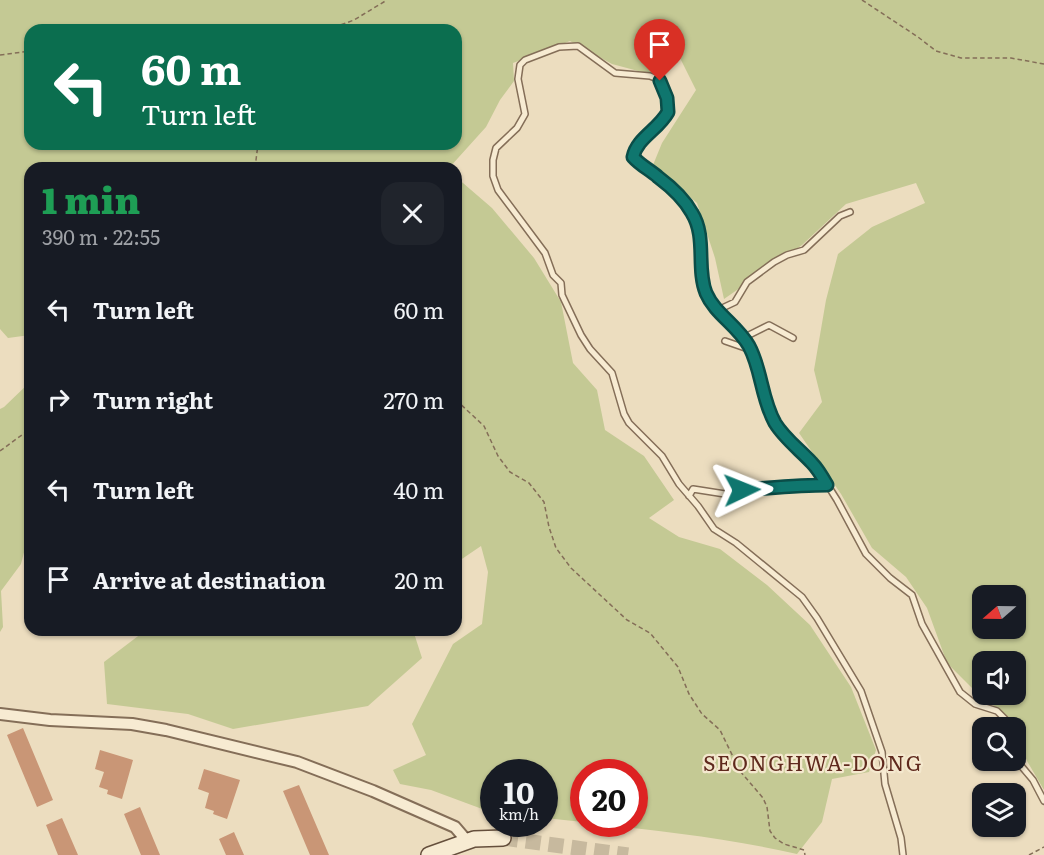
<!DOCTYPE html>
<html lang="en">
<head>
<meta charset="utf-8">
<style>
	body { margin:0; font-family:Literata,serif; background:#20242c; color:#f1f3f6; height:100vh; display:flex; flex-direction:column; font-size:22px; white-space:nowrap }
	* { box-sizing:border-box; margin:0 }
	p { font-size:20px; color:#9ea1a6 }
	.icon { flex:none; width:33px; height:33px; fill:none; stroke:currentColor; stroke-width:2; stroke-linecap:round; stroke-linejoin:round }
	.map { position:relative; flex:1; overflow:hidden }
	.drawer { position:absolute; left:24px; top:162px; width:438px; height:474px; display:flex; flex-direction:column; background:#171b24; border-radius:18px; box-shadow:0 2px 4px #0004 }
	.drawer>* { flex:none }
	.guide { position:absolute; left:24px; top:24px; width:438px; height:126px; border-radius:18px; box-shadow:0 2px 4px #0004; background:#0b6e4f; color:#fff; overflow:hidden }
	.needle { width:39px; rotate:250deg }
	.buttons { position:absolute; left:972px; top:585px; display:grid; gap:12px }
	.buttons a { display:grid; place-items:center; width:54px; height:54px; border-radius:12px; background:#171b24; box-shadow:0 2px 4px #0004; font-size:30px }
	.speed { position:absolute; left:480px; top:759px; display:flex; gap:12px; font-size:30px; font-weight:700; text-align:center }
	.speed>* { display:grid; place-content:center; width:78px; height:78px; border-radius:50%; background:#171b24; box-shadow:0 2px 4px #0004; line-height:1 }
	.speed small { font-size:15px; font-weight:400 }
	.speed .limit { border:9px solid #d22; background:#fff; color:#111 }
	.pin { position:absolute; display:grid; place-items:center; width:51px; height:51px; color:#fff; margin:-62px -26px; border-radius:50% 50% 50% 0; rotate:-45deg; box-shadow:0 0 6px #0007 }
	.pin .icon { rotate:45deg }
	.me { position:absolute; width:66px; margin:-33px; rotate:88deg; stroke-linejoin:round; filter:drop-shadow(0 0 4px #0008) }
	.turn { display:flex; align-items:center; gap:21px; height:126px; padding:0 18px; font-size:27px }
	.turn .icon { width:78px; height:78px; stroke-width:2.5 }
	.turn b { display:block; font-size:42px; line-height:51px }
	.round { display:grid; place-items:center; flex:none; width:63px; height:63px; border-radius:18px; background:#20242c }
	.summary { display:flex; align-items:center; justify-content:space-between; height:102px; padding:0 18px }
	h1 { font-size:36px; font-weight:800; line-height:45px; color:#1e9e55 }
	ul { padding:0; list-style:none }
	li { display:flex; align-items:center; gap:18px; height:90px; padding:0 18px }
	li div { flex:1 }
	li b { display:block; font-size:22px }
	li em { font-style:normal }
	.map>svg:first-child { display:block }
	.green { fill:#c4c994; fill-rule:evenodd }
	.building { fill:#c99676 }
	.lines { fill:none; stroke-linecap:round; stroke-linejoin:round }
	.secondary-tunnel { stroke:#c7b99e; stroke-width:15; stroke-dasharray:15 8; stroke-linecap:butt }
	.lane-casing { stroke:#846e58; stroke-width:8 }
	.street-casing { stroke:#846e58; stroke-width:14 }
	.secondary-casing { stroke:#654f3c; stroke-width:18 }
	.path { stroke:#846e58; stroke-width:1.5; stroke-dasharray:4.5 3; stroke-linecap:butt }
	.lane { stroke:#f7ebd2; stroke-width:5 }
	.street { stroke:#f7ebd2; stroke-width:10 }
	.secondary { stroke:#f7ebd2; stroke-width:15 }
	.route-casing { stroke:#0a4d48; stroke-width:15 }
	.route { stroke:#0f766e; stroke-width:10 }
	.labels { text-anchor:middle; dominant-baseline:central; stroke-width:4.5; stroke-linejoin:round; paint-order:stroke }
	.quarter-label { font-size:21px; letter-spacing:1.5px; fill:#5f291d; stroke:#f4e8ce }
</style>
</head>
<body>
<div class="map">
<svg width="1044" height="855" viewBox="0 0 1044 855">
	<rect width="100%" height="100%" fill="#ecddbf"/>
	<path class="green" d="M 0,0 L 1044,0 L 1044,790 L 1027,761 L 1011,719 L 976,692 L 947,663 L 927,608 L 906,577 L 872,548 L 841,494 L 799,433 L 822,402 L 814,370 L 826,300 L 838,254 L 872,227 L 925,203 L 916,183 L 846,204 L 802,245 L 724,299 L 715,258 L 697,203 L 653,165 L 662,143 L 696,90 L 679,56 L 657,76 L 612,64 L 570,41 L 513,63 L 514,81 L 500,100 L 486,127 L 449,168 L 30,168 L 30,335 L 8,338 L 0,329 ZM 30,30 L 456,30 L 456,144 L 30,144 ZM 982,596 L 1016,596 L 1016,628 L 982,628 ZM 982,662 L 1016,662 L 1016,694 L 982,694 Z
		M 456,177 L 492,208 L 534,258 L 561,302 L 573,363 L 597,390 L 605,430 L 644,456 L 674,500 L 649,518 L 679,537 L 720,549 L 767,585 L 810,625 L 851,687 L 876,750 L 869,772 L 832,779 L 822,822 L 797,854 C 731,839 663,831 595,824 L 634,824 L 634,772 L 584,772 L 583,822 L 545,818 L 544,772 L 494,772 L 493,813 L 431,790 L 400,784 L 393,770 L 426,755 L 412,724 L 453,644 L 482,624 L 488,572 L 481,546 L 456,563 Z
		M 30,382 L 30,529 L 21,564 L 1,591 L 3,627 L 0,632 L 0,409 L 4,407 Z
		M 146,630 L 413,630 L 422,658 L 368,706 L 233,729 L 188,714 L 107,704 L 104,662 Z"/>
	<path class="building" d="M 23,728 L 53,800 L 37,807 L 7,735 Z
		M 100,750 L 133,760 L 122,799 L 107,794 L 108,790 L 99,787 L 104,772 L 95,769 Z
		M 204,769 L 240,780 L 227,819 L 213,814 L 214,811 L 205,808 L 209,793 L 198,789 Z
		M 299,785 L 329,855 L 310,855 L 283,791 Z
		M 140,807 L 160,855 L 141,855 L 124,814 Z
		M 62,818 L 78,855 L 58,855 L 46,825 Z
		M 234,832 L 244,855 L 226,855 L 219,839 Z"/>
	<g class="lines">
		<path class="secondary-tunnel" d="M 503,838 L 628,855"/>
		<g class="lane-casing">
			<path id="lane" d="M 718,310 L 735,302 L 747,282 L 774,262 L 787,255 L 804,250 L 840,216 L 850,212
				M 743,338 L 769,325 L 793,338
				M 725,341 L 751,350
				M 689,496 L 693,489 L 725,494 L 742,490 L 771,489 L 788,485 L 827,485
				M 1016,756 L 1017,761 L 1033,780 L 1044,801
				M 903,855 L 901,838 L 885,784 L 882,752 L 861,691 L 817,618 L 802,597 L 736,543 L 714,529 L 698,506 L 679,484 L 662,456 L 629,423 L 624,414 L 612,373 L 590,349 L 581,335 L 562,295 L 561,283 L 553,275 L 545,253 L 498,190 L 493,176 L 493,160 L 496,148 L 517,128 L 525,114 L 518,79 L 520,65 L 525,60 L 559,47 L 578,46 L 615,73 L 650,76 L 660,80 L 667,98 L 668,112 C 658,130 637,138 633,157 L 638,163 L 659,177 L 693,213 L 700,238 L 701,276 L 706,292 L 713,307 L 724,315 L 748,345 L 758,369 L 762,395 L 776,424 L 815,465 L 837,500 L 866,554 L 890,578 L 912,595 L 922,624 L 960,692 L 975,704 L 997,711 L 1005,719 L 1009,728"/>
		</g>
		<g class="street-casing">
			<path id="street" d="M 0,714 L 50,720 L 132,724 L 166,730 L 297,762 L 373,791 L 455,827 L 467,841"/>
		</g>
		<g class="secondary-casing">
			<path id="secondary" d="M 429,855 L 474,839 L 503,838"/>
		</g>
		<path class="path" d="M 862,0 L 918,37 L 936,51 L 961,58 L 1011,58 L 1044,64
			M 327,30 L 354,20 L 387,0
			M 0,55 L 30,51
			M 255,168 L 258,144
			M 456,400 L 484,426 L 498,456 L 510,472 L 529,483 L 544,502 L 549,527 L 556,548 L 571,568 L 627,620 L 650,633 L 678,667 L 689,694 L 702,714 L 720,730 L 740,771 L 763,798 L 767,807 L 770,831 L 775,838 L 784,844 L 804,850 L 805,855
			M 0,451 L 30,429
			M 1029,855 L 1044,847"/>
		<use href="#lane" class="lane"/>
		<use href="#street" class="street"/>
		<use href="#secondary" class="secondary"/>
	</g>
	<g class="lines">
		<g class="route-casing">
			<path id="route" d="M 660,81 L 667,98 L 668,112 C 658,130 637,138 633,157 C 640,165 650,170 658,177 C 670,186 685,200 692,213 C 707,237 696,268 706,293 C 715,314 737,325 749,346 C 762,370 761,398 775,423 C 784,438 800,450 812,463 C 818,469 823,478 827,485 C 799,485 771,488 742,490"/>
		</g>
		<use href="#route" class="route"/>
	</g>
	<g class="labels">
		<g class="quarter-label">
			<text x="813" y="761">SEONGHWA-DONG</text>
		</g>
	</g>
</svg>
<div class="buttons">
<a><svg class="needle" viewBox="-14 -14 28 28"><path d="M0-13l5 13h-10z" fill="#e53935"/><path d="M0 13l5-13h-10z" fill="#9ea1a6"/></svg></a>
<a><svg class="icon" aria-label="sound" viewBox="0 0 24 24"><path d="M4 9h4l5-4v14l-5-4H4zM17 9q2 3 0 6"/></svg></a>
<a><svg class="icon" aria-label="search" viewBox="0 0 24 24"><circle cx="10" cy="10" r="6"/><path d="M15 15l6 6"/></svg></a>
<a><svg class="icon" aria-label="layers" viewBox="0 0 24 24"><path d="M12 4l9 5-9 5-9-5zM3 14l9 5 9-5"/></svg></a>
</div>
<div class="speed"><div>10<small>km/h</small></div><div class="limit">20</div></div>
<div class="pin" style="left:660px;top:81px;background:#d93025"><svg class="icon" aria-label="arrive" viewBox="0 0 24 24"><path d="M6 21V4h12l-3 4 3 4H6"/></svg></div>
<svg class="me" style="left:742px;top:490px" viewBox="-20 -20 40 40"><path d="M0-17L14 15 0 8-14 15z" fill="#0f766e" stroke="#fff" stroke-width="4"/></svg>
<div class="guide">
<div class="turn"><svg class="icon" aria-label="left" viewBox="0 0 24 24"><path d="M17 20v-9H6M10 6l-5 5 5 5"/></svg><div><b>60 m</b>Turn left</div></div>
</div>
<section class="drawer">
<div class="summary"><div><h1>1 min</h1><p>390 m · 22:55</p></div><a class="round"><svg class="icon" aria-label="close" viewBox="0 0 24 24"><path d="M6 6l12 12M18 6L6 18"/></svg></a></div>
<ul>
<li><svg class="icon" aria-label="left" viewBox="0 0 24 24"><path d="M17 20v-9H6M10 6l-5 5 5 5"/></svg><div><b>Turn left</b></div><em>60 m</em></li>
<li><svg class="icon" aria-label="right" viewBox="0 0 24 24"><path d="M7 20v-9h11M14 6l5 5-5 5"/></svg><div><b>Turn right</b></div><em>270 m</em></li>
<li><svg class="icon" aria-label="left" viewBox="0 0 24 24"><path d="M17 20v-9H6M10 6l-5 5 5 5"/></svg><div><b>Turn left</b></div><em>40 m</em></li>
<li><svg class="icon" aria-label="arrive" viewBox="0 0 24 24"><path d="M6 21V4h12l-3 4 3 4H6"/></svg><div><b>Arrive at destination</b></div><em>20 m</em></li>
</ul>
</section>
</div>
</body>
</html>
